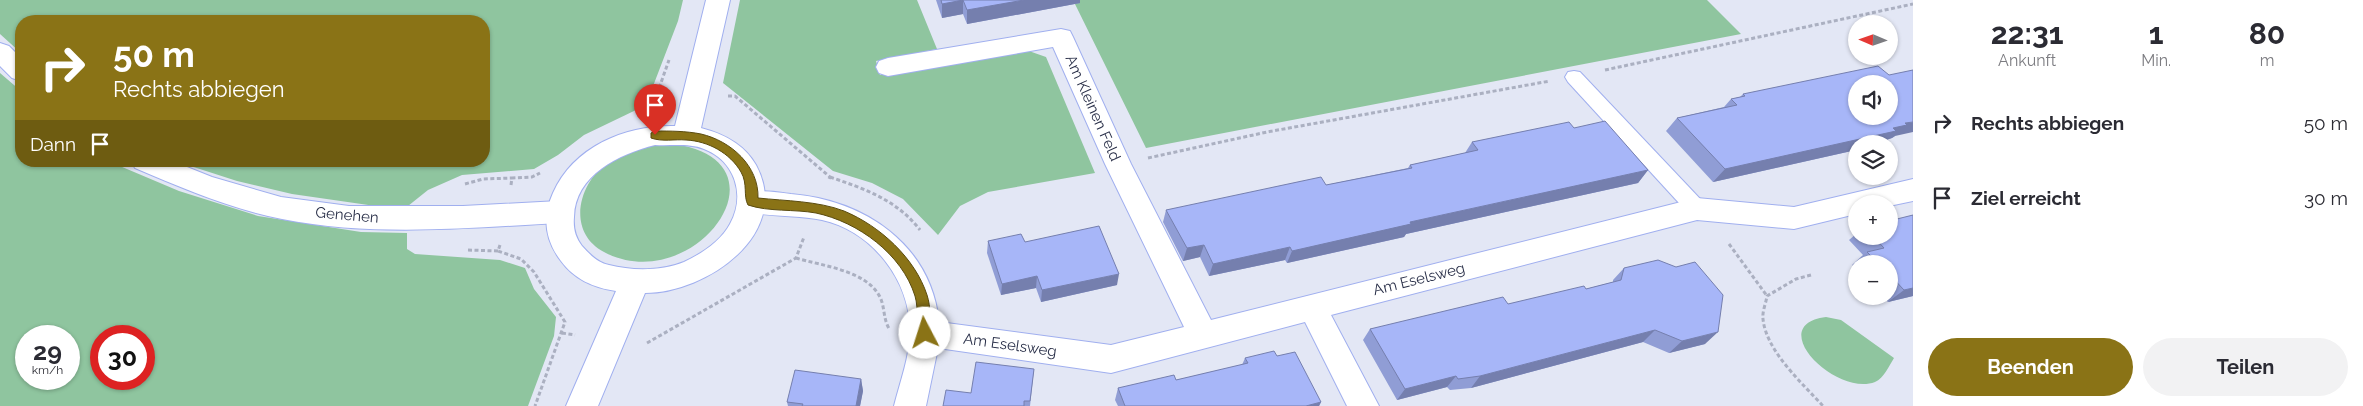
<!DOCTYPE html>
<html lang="de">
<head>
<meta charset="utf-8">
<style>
	body { margin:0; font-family:Raleway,sans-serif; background:#f2f2f3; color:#2b2b33; height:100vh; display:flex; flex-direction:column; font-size:19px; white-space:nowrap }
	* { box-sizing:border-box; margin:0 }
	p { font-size:16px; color:#7c7c81 }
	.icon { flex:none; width:28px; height:28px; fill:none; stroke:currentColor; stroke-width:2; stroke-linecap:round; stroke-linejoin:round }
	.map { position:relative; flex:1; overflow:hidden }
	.panel { display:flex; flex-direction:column; background:#fff; width:450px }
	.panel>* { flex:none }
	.top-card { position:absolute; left:15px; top:15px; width:475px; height:152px; border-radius:20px; box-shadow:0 1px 4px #0004; background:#8a7316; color:#fff; overflow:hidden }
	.needle { width:32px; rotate:272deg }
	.controls { position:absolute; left:1848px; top:15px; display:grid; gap:10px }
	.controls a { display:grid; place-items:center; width:50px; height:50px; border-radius:50%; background:#fff; box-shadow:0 1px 4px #0004; font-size:25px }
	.speed { position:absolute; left:15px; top:325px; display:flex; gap:10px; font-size:25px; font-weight:700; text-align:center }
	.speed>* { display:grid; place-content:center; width:65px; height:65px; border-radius:50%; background:#fff; box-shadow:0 1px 4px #0004; line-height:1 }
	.speed small { font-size:12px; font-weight:400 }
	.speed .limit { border:8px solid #d22; background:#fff; color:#111 }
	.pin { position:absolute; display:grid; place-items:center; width:42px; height:42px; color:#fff; margin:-51px -21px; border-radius:50% 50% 50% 0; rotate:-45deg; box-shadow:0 0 5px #0007 }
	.pin .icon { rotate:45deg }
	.me { position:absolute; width:55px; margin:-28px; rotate:355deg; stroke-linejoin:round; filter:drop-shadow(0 0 4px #0008) }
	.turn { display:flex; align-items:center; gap:18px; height:105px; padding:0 15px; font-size:22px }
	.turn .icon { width:65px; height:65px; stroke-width:2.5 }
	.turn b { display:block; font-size:35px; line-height:42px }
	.then { display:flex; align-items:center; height:48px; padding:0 15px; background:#0003; gap:10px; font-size:19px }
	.eta { display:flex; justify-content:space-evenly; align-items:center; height:85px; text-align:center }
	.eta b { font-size:30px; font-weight:700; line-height:35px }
	.action { display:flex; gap:10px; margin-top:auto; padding:10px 15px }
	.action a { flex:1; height:58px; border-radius:30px; background:#8a7316; color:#fff; font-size:20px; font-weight:700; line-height:58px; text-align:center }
	.action a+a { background:#f2f2f3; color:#2b2b33 }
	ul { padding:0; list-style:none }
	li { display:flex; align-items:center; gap:15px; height:75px; padding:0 15px }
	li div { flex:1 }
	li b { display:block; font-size:19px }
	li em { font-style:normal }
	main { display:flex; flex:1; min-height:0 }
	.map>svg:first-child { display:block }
	.green { fill:#8fc59f; fill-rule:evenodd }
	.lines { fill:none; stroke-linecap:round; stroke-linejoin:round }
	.service-casing { stroke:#a0afef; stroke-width:2 }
	.minor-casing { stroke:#a0afef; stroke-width:2 }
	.tertiary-casing { stroke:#a0afef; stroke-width:2 }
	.path { stroke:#abb0c1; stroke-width:3; stroke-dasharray:4 2.5; stroke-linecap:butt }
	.service { fill:#fff; fill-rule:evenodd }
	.minor { fill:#fff; fill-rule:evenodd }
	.tertiary { fill:#fff; fill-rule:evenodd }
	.wall { fill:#909dd5 }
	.shaded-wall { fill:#757fae }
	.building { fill:#a7b6f8; stroke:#757fae; fill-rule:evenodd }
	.route { fill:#8a7316; stroke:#5a4b0e }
	.labels { text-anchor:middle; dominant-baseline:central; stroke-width:4; stroke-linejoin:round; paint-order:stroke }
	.street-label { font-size:15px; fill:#292f48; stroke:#fff }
</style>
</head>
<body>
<main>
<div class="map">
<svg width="1913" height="406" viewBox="0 0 1913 406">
	<rect width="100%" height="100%" fill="#e3e7f5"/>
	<path class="green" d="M 0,0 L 683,0 L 678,21 L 650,94 L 636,110 L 584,135 L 558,155 L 534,169 L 462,175 L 428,190 L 403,210 L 292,194 L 237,181 L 175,161 L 484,161 L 484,21 L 21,21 L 21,53 L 0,34 Z
		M 740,0 L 917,0 L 937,49 L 876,61 L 880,75 L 1026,50 L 1046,57 L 1095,173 L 988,192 L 960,206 L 938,235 L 903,199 L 872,183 L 833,171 L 723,83 Z
		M 1073,0 L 1707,0 L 1741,34 L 1146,148 Z
		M 0,73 L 21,91 L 21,161 L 108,161 L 179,191 L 258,216 L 361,232 L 407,233 L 407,249 L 415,254 L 500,260 L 525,268 L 534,289 L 556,317 L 554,336 L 528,406 L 0,406 ZM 26,336 L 69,336 L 69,379 L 26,379 ZM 101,336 L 144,336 L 144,379 L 101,379 Z
		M 666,143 C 800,156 695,300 604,252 C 566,232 578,182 609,162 C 627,151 645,146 666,143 Z
		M 1826,317 L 1841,320 L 1894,358 C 1889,366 1884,378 1875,382 C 1836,397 1763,325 1826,317 Z"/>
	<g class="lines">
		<g class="service-casing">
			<path id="service" d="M 1574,71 L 1580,72 L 1704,203 L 1707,209 L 1704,215 L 1697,217 L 1690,215 L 1568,82 L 1565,77 L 1568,72 Z"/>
		</g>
		<g class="minor-casing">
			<path id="minor" d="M 1061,29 L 1070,31 L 1073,37 L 1131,164 L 1211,320 L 1697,198 L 1794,207 L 1913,179 L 1913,201 L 1889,206 L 1889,204 L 1856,204 L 1856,214 L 1794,229 L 1697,220 L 1331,315 L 1379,406 L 1347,406 L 1305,322 L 1111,373 L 938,348 L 926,406 L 894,406 C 900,382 910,356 910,331 C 910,280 872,231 822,220 C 796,214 767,218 742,210 L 738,202 L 742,194 C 758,189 775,192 791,194 C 864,200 931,244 939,322 L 1111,345 L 1184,327 L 1105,164 L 1053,47 L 888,76 L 879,73 L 876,67 L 879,61 L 888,58 Z
				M 0,43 L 9,46 L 21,58 L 21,81 L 12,78 L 0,66 Z
				M 131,161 L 172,161 L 212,177 L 281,197 L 349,206 L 463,206 L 559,201 L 569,204 L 573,212 L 569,220 L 559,223 C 468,228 372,237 282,219 C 231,209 182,188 135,168 Z"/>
		</g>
		<g class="tertiary-casing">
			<path id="tertiary" d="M 706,0 L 730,0 L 701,128 C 724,134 744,144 756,165 C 793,234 706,293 645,293 L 598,406 L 566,406 L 616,291 C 594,288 574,279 561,261 C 545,240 542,217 553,193 C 574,146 626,125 675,126 ZM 655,145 C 671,146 689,143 704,149 C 735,161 746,195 730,224 C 721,241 701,254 684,262 C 662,271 632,271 609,265 C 598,263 589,254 582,246 C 575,237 573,228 574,217 C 575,175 619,154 655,145 Z"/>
		</g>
		<path class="path" d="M 1605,70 L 1913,4
			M 657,94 L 669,60
			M 728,96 L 735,96 L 830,177 L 828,181
			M 648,108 L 657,94 L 662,95
			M 1148,158 L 1267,132 L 1550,81
			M 830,177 C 865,189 897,200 920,230
			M 465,184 L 483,179 L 512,178
			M 511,185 L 512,178 L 532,177 L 540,173
			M 1729,244 L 1767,296
			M 500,245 L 498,251 L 521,259 L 534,272 L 565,322 L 535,406
			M 468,250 L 498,251
			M 796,258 C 822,266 866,270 880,297 C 885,307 883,320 890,330
			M 1811,275 L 1796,279 L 1767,296 C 1766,303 1762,312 1763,319 C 1766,351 1803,384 1823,406
			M 562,333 L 575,335
			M 647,343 L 796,258 L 804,237"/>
		<use href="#service" class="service"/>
		<use href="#minor" class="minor"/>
		<use href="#tertiary" class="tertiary"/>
	</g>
	<path class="wall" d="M 936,0 L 1080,0 L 1080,3 L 967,24 L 963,14 L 942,18 Z
		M 1743,94 L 1895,136 L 1892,138 L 1886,140 L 1882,144 L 1856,144 L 1856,150 L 1713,182 L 1666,131 L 1677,118 L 1724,107 L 1731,99 L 1740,97 Z
		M 1574,128 L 1648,170 L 1638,183 L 1406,234 L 1404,237 L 1287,263 L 1285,260 L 1209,276 L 1200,257 L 1183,261 L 1163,222 L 1166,210 L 1326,185 L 1408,168 L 1410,165 L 1465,153 L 1472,142 Z
		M 1913,215 L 1913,296 L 1888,302 L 1882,296 L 1889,296 L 1889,264 L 1856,264 L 1856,269 L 1852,265 L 1863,255 L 1849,240 L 1856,234 L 1856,236 L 1889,236 Z
		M 988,241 L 1025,242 L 1117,285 L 1041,302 L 1036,288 L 1001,295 L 987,253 Z
		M 1624,268 L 1705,344 L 1669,353 L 1643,342 L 1471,388 L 1450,390 L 1447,387 L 1397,400 L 1363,340 L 1370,329 L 1508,304 L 1586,289 L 1613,282 L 1613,280 Z
		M 1277,356 L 1321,402 L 1319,406 L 1118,406 L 1115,400 L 1118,388 L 1176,380 L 1242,365 L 1245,358 Z
		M 1034,369 L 1030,406 L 943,406 L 971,393 Z
		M 861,379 L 863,391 L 860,406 L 788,406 L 787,402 Z"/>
	<path class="shaded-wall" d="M 963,0 L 963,14 L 942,18 L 942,4 Z
		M 1024,0 L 1080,0 L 1080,3 L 967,24 L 967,10 Z
		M 1913,122 L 1913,132 L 1895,136 L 1892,138 L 1886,140 L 1882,144 L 1856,144 L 1856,150 L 1713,182 L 1725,169 L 1893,128 L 1905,123 Z
		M 1648,170 L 1638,183 L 1406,234 L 1404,237 L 1287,263 L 1292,251 L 1410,222 Z
		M 1204,245 L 1200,257 L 1183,261 L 1187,248 Z
		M 1290,247 L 1285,260 L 1209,276 L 1213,264 Z
		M 1119,274 L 1117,285 L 1041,302 L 1042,290 Z
		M 1037,276 L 1036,288 L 1001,295 L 1002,284 Z
		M 1913,288 L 1913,296 L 1888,302 L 1904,290 Z
		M 1655,330 L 1643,342 L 1471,388 L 1480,376 Z
		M 1718,332 L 1705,344 L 1669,353 L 1682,341 Z
		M 1456,376 L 1447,387 L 1397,400 L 1405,389 Z
		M 861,379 L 863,391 L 860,406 L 856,406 Z
		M 1321,402 L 1319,406 L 1306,406 Z"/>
	<path class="building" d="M 941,0 L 1024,0 L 967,10 L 963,0 L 942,4 Z
		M 1878,66 L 1889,75 L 1913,70 L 1913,122 L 1905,123 L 1907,125 L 1893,128 L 1896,131 L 1725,169 L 1677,118 L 1737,105 L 1731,99 L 1745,96 L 1743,94 ZM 1856,84 L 1889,84 L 1889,116 L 1856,116 Z
		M 1605,121 L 1648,170 L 1410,222 L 1411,224 L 1292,251 L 1290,247 L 1213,264 L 1204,245 L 1187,248 L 1166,210 L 1321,177 L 1326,185 L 1412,168 L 1410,165 L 1478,150 L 1472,142 L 1569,122 L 1574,128 Z
		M 1913,215 L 1913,288 L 1904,290 L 1889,274 L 1889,264 L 1879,264 L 1867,252 L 1884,248 L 1873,236 L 1889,236 L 1889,221 Z
		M 1099,226 L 1119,274 L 1042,290 L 1037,276 L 1002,284 L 988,241 L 1021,234 L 1025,242 Z
		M 1658,260 L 1676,267 L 1695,262 L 1723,295 L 1718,332 L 1682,341 L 1655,330 L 1480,376 L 1458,379 L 1456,376 L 1405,389 L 1370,329 L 1503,297 L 1508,304 L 1584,286 L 1586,289 L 1621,280 L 1624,268 Z
		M 1274,351 L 1277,356 L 1295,352 L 1321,402 L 1306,406 L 1125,406 L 1118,388 L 1174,375 L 1176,380 L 1248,363 L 1245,358 Z
		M 976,362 L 1034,369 L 1030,401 L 1024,401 L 1024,406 L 943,406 L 946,390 L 971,393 Z
		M 795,370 L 861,379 L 856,406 L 802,406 L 803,404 L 787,402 Z"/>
	<path class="route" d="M 655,131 C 670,131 686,131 701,134 C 731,141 759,166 758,198 C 786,201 818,201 844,211 C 880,226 915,258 927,295 C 931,307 930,321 931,333 L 929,337 L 921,337 C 915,325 919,309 915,296 C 902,254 858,222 816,213 C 794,209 769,212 748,205 C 743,196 748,184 741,172 C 730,153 708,141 686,140 C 675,139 662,142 651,138 L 651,133 Z"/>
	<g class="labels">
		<g class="street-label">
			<text transform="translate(1093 108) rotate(66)">Am Kleinen Feld</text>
			<text transform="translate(347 215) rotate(5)">Genehen</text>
			<text transform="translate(1419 279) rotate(-14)">Am Eselsweg</text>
			<text transform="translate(1010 345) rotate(8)">Am Eselsweg</text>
		</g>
	</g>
</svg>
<div class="controls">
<a><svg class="needle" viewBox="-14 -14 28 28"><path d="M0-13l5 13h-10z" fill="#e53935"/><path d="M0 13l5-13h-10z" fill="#7c7c81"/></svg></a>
<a><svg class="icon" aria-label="sound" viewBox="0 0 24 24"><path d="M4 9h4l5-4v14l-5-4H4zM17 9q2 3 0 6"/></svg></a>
<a><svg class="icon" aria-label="layers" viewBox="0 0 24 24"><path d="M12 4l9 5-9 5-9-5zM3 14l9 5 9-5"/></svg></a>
<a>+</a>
<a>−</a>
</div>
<div class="speed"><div>29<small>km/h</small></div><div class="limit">30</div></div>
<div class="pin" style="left:655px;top:135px;background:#d93025"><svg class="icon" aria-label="arrive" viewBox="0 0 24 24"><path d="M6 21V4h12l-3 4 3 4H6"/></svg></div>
<svg class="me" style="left:925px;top:333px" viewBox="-20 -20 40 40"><circle r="19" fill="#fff"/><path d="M0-13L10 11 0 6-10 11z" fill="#8a7316"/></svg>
<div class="top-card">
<div class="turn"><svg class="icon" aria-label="right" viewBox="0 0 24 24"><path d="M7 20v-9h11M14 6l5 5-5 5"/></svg><div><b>50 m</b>Rechts abbiegen</div></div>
<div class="then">Dann<svg class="icon" aria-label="arrive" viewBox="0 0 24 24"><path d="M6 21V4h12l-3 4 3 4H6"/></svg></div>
</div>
</div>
<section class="panel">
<div class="eta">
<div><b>22:31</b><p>Ankunft</p></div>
<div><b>1</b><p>Min.</p></div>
<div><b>80</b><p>m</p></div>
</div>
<ul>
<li><svg class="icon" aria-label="right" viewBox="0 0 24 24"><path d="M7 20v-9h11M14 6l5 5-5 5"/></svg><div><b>Rechts abbiegen</b></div><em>50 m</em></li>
<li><svg class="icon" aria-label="arrive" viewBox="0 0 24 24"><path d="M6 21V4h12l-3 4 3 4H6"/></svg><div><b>Ziel erreicht</b></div><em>30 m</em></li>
</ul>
<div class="action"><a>Beenden</a><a>Teilen</a></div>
</section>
</main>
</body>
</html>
